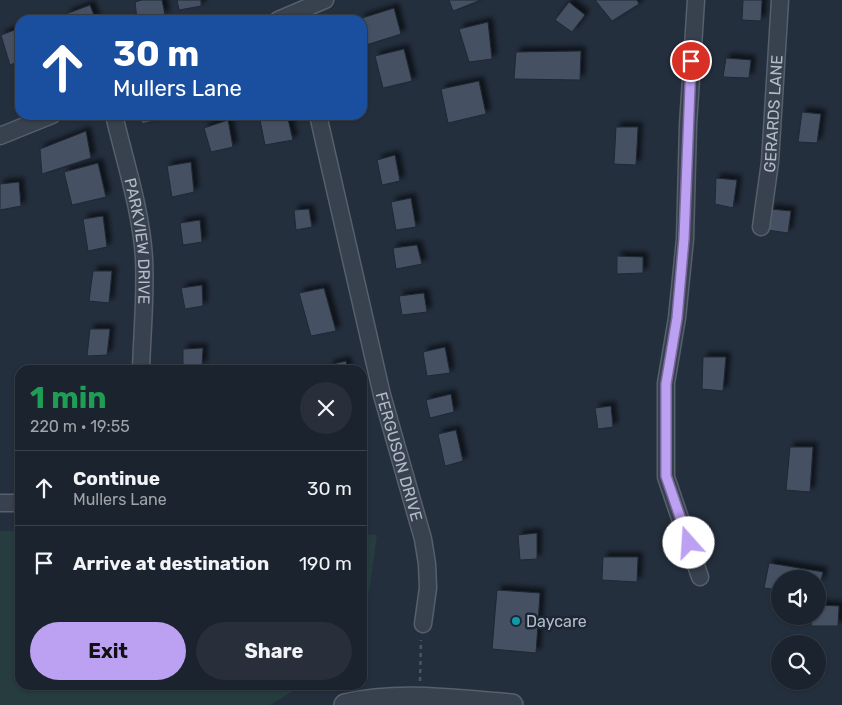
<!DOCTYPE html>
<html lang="en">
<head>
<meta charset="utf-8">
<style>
	body { margin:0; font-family:Rubik,sans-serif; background:#282f3a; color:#f1f3f6; height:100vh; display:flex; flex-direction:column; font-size:19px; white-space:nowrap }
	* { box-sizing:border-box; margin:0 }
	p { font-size:16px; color:#a0a4aa }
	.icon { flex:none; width:28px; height:28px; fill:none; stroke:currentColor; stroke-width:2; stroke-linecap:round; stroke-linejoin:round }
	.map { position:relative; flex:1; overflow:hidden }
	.sheet { position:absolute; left:15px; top:365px; width:352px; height:325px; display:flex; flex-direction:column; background:#1b232e; border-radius:15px; box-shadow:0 1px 4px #0004,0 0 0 1px #39404a }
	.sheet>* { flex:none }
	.hud { position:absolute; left:15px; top:15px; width:352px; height:105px; border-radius:15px; box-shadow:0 1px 4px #0004,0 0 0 1px #39404a; background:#1a4fa0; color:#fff; overflow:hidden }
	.fabs { position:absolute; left:771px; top:570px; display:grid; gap:10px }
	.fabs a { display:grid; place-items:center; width:55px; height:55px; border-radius:50%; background:#1b232e; box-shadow:0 1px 4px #0004,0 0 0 1px #39404a; font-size:25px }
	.pin { position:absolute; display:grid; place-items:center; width:42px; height:42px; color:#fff; margin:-21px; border:2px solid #fff; border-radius:50%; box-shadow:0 1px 5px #0007 }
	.me { position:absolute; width:55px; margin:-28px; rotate:341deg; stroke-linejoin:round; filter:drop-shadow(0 0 4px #0008) }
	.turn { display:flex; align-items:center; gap:18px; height:105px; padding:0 15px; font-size:22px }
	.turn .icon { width:65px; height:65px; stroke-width:2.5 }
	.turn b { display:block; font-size:35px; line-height:42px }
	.round { display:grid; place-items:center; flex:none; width:52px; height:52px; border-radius:26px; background:#282f3a }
	.overview { display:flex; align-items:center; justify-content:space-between; height:85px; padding:0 15px }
	h1 { font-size:30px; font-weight:700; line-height:38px; color:#1e9e55 }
	.action { display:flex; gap:10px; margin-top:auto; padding:10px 15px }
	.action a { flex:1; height:58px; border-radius:30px; background:#bca0f2; color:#111; font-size:20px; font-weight:700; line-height:58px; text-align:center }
	.action a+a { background:#282f3a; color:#f1f3f6 }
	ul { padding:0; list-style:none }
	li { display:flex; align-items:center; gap:15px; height:75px; padding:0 15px; border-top:1px solid #39404a }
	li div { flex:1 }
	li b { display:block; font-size:19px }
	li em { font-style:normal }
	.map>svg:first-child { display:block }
	.green { fill:#263c3f }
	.building { fill:#455162; stroke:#1f2835; filter:url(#shadow) }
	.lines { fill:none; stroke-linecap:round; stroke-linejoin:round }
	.minor-casing { stroke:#565f6c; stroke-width:19 }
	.tertiary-casing { stroke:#565f6c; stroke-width:24 }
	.path { stroke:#44595c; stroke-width:2.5; stroke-dasharray:4 4; stroke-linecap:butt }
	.minor { stroke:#38414e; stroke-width:16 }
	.tertiary { stroke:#38414e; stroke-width:21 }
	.route-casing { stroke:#7a689d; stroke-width:12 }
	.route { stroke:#bca0f2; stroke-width:9 }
	.culture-dot { fill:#0f9aa8; stroke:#1d2633; stroke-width:2 }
	.labels { text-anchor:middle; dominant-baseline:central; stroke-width:5; stroke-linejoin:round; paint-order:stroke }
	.street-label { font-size:16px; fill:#b4bcc9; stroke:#1d2633 }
	.poi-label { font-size:16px; fill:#b4bcc9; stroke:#1d2633; text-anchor:start }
</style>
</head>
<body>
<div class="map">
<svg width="842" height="705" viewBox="0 0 842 705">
	<defs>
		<filter id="shadow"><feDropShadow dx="4.5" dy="-4.5" stdDeviation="2.5" flood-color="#0009"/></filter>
	</defs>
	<rect width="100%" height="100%" fill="#242f3e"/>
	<path class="green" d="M 0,531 L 20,531 L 20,685 L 303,685 L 270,705 L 0,705 Z
		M 363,534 L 377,535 L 369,592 L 363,612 Z"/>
	<path class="building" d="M 142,0 L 162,0 L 165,15 L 137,19 L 135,2 Z
		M 177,0 L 201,0 L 201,6 L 179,10 Z
		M 449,0 L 481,0 L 453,11 Z
		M 595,0 L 637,0 L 639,4 L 612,21 Z
		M 743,0 L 762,0 L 761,21 L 742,20 Z
		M 569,2 L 585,15 L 572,32 L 555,20 Z
		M 90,5 L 96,20 L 68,20 L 66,14 Z
		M 394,8 L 401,34 L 366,45 L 362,33 L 362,20 L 359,19 Z
		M 488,22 L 492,59 L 469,62 L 459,29 Z
		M 20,28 L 20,61 L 10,65 L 1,35 Z
		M 404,49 L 412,81 L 383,88 L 375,56 Z
		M 581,51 L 580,80 L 514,79 L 516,52 Z
		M 726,58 L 751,60 L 749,78 L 723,77 Z
		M 479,81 L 486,114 L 448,123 L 441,89 Z
		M 802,112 L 821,114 L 817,143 L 798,142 Z
		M 139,115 L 153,115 L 154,121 L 142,124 Z
		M 259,115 L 287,115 L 293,140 L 265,145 Z
		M 228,120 L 233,147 L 211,152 L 204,128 Z
		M 616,127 L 638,127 L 636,165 L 614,164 Z
		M 86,131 L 91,158 L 42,174 L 40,149 Z
		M 395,155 L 400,181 L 382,185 L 377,160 Z
		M 191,162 L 194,192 L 172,197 L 167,166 Z
		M 98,163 L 106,197 L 72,205 L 64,172 Z
		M 716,178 L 737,180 L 733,208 L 715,204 Z
		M 19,182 L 21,206 L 0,210 L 0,184 Z
		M 411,198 L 416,227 L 396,230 L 391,202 Z
		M 309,209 L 312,227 L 296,230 L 294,210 Z
		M 770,209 L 791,211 L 788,233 L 767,230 Z
		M 103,216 L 107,247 L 88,251 L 83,219 Z
		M 200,220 L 202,242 L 183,245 L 180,223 Z
		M 417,245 L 422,264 L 396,269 L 393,248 Z
		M 617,256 L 643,257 L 643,273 L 617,274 Z
		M 93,271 L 112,271 L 109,303 L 89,301 Z
		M 202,285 L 203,306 L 185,309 L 181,288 Z
		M 324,288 L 336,331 L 311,336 L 299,293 Z
		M 424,293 L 427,312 L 402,315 L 399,296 Z
		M 90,329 L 110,329 L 107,355 L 87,356 Z
		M 445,347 L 450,373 L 427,376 L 423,352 Z
		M 203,348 L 202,366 L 183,368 L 183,349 Z
		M 703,357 L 726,357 L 723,391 L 702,389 Z
		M 346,361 L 348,370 L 330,370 L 329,365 Z
		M 451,394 L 454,412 L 430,418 L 426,400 Z
		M 611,406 L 613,427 L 598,429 L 595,408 Z
		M 456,430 L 463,461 L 445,466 L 438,434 Z
		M 790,447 L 813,447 L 810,492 L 786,490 Z
		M 537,533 L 537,559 L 520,560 L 518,535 Z
		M 603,557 L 638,557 L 637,582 L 602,580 Z
		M 769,563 L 823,572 L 820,584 L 818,584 L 818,579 L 780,579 L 780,590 L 764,588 Z
		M 497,590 L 540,593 L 536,653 L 492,649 Z
		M 818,605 L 839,606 L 838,626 L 811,626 L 812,616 L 818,616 Z"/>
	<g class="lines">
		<g class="minor-casing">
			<g id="minor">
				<path d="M 696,0 L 688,125 L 685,239 L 677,318 L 666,383 L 666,477 L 700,577"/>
				<path d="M 278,20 L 325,0"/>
				<path id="s1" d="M 114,115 C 125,162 141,210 144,258 C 146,296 142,333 141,370"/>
				<path id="s2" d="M 318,115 L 382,395 L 423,539 L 427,564 L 428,588 L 423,624"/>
				<path d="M 0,136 L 52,115"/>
				<path id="s3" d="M 761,227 L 770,162 L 780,0"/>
				<path d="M 0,503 L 20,503"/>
			</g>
		</g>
		<g class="tertiary-casing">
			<path id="tertiary" d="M 345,705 C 400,692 457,701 512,705"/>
		</g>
		<path class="path" d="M 420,681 L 421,640"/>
		<use href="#minor" class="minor"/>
		<use href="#tertiary" class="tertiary"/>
	</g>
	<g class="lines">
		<g class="route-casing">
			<path id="route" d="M 689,543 L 666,476 L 666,384 L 677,318 L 684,239 L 691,61"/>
		</g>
		<use href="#route" class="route"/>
	</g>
	<circle class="culture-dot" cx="516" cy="621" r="5"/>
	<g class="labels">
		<g class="street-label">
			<text stroke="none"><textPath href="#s3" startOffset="114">GERARDS LANE</textPath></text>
			<text stroke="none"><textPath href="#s1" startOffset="129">PARKVIEW DRIVE</textPath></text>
			<text stroke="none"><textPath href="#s2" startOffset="351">FERGUSON DRIVE</textPath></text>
		</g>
		<g class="poi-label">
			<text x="526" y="621">Daycare</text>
		</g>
	</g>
</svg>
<div class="fabs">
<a><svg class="icon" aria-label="sound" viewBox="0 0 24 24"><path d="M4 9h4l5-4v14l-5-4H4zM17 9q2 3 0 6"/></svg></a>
<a><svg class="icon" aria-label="search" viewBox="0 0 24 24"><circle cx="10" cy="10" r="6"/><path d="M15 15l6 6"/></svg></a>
</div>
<div class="pin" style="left:691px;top:61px;background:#d93025"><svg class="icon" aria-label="arrive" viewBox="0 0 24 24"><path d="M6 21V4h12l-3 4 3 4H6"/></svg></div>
<svg class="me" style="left:689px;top:543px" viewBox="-20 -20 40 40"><circle r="19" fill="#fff"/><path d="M0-13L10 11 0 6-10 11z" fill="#bca0f2"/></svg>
<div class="hud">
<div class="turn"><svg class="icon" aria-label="ahead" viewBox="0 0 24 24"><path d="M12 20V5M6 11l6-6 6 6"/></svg><div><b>30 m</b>Mullers Lane</div></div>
</div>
<section class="sheet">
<div class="overview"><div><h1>1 min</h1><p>220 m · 19:55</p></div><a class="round"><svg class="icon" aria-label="close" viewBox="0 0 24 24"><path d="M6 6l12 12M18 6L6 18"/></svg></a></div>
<ul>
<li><svg class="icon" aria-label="ahead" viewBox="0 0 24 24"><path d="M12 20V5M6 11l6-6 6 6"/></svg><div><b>Continue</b><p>Mullers Lane</p></div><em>30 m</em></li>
<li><svg class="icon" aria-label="arrive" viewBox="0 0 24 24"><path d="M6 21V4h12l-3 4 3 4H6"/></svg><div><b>Arrive at destination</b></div><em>190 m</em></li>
</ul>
<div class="action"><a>Exit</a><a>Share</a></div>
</section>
</div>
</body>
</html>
